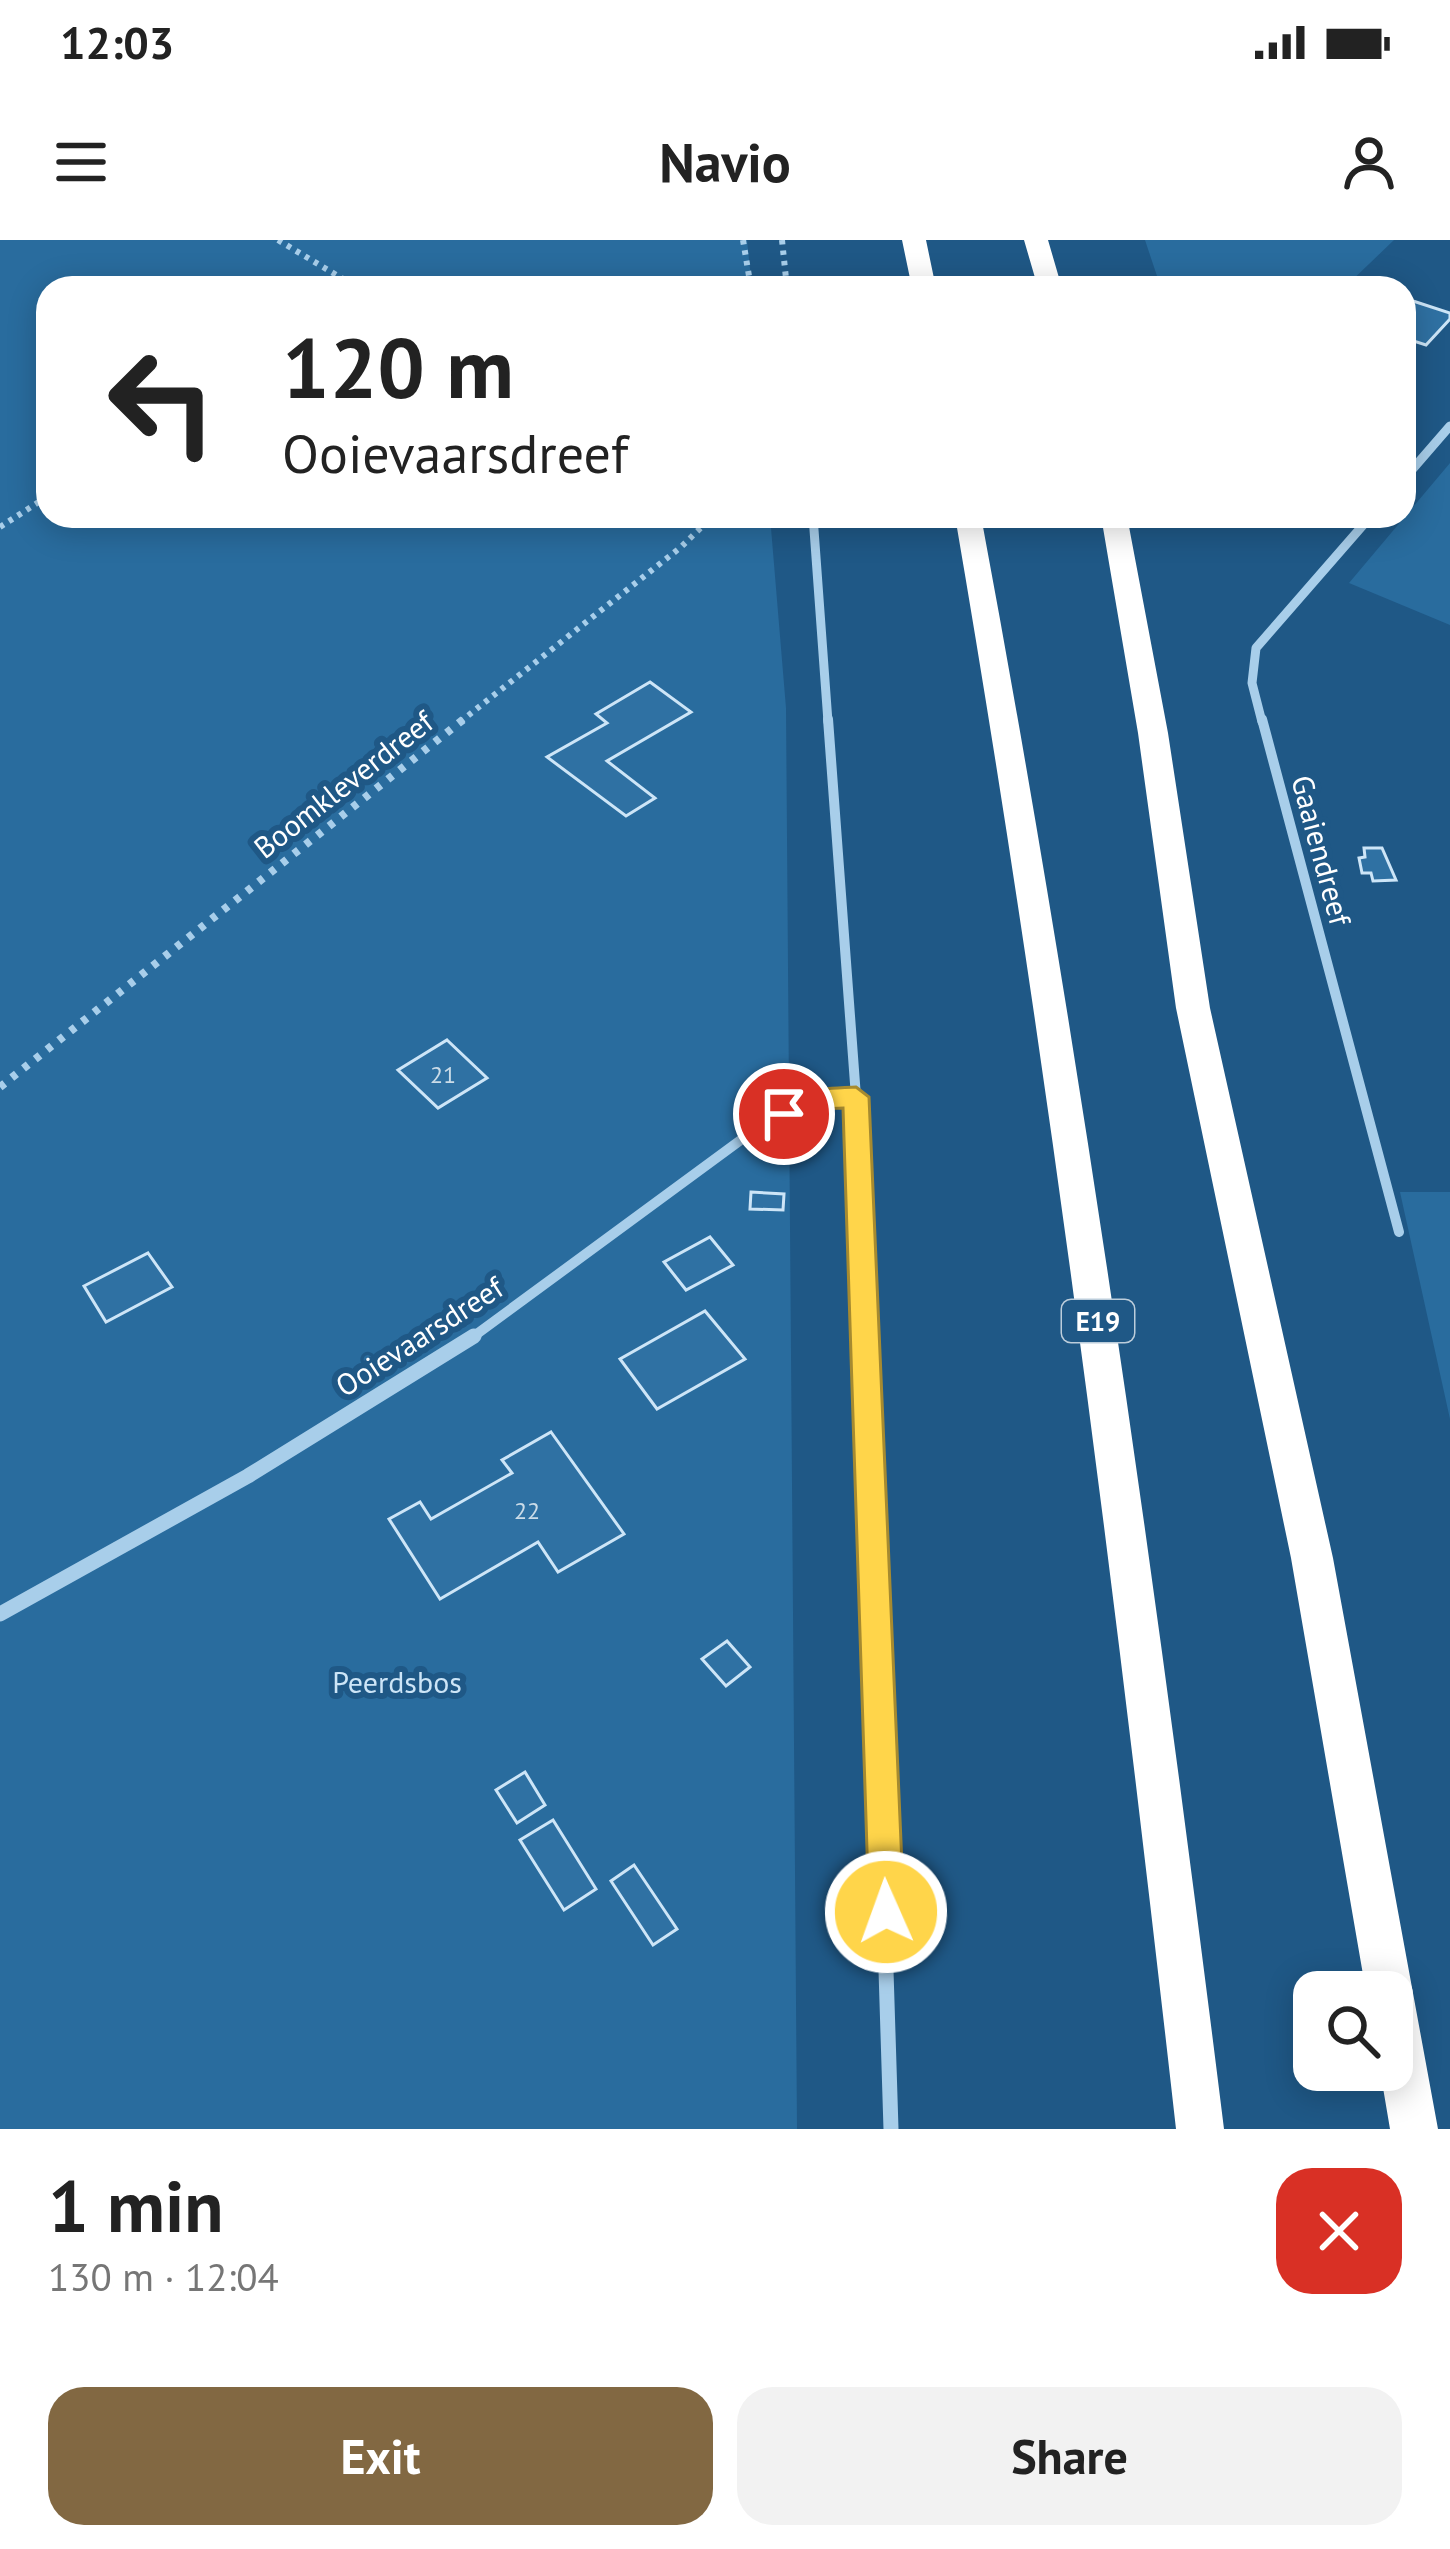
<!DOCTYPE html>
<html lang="en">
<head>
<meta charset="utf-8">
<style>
	body { margin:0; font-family:"PT Sans",sans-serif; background:#f2f2f2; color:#222; height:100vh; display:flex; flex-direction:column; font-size:45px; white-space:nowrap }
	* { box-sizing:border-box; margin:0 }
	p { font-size:39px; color:#767676 }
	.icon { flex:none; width:66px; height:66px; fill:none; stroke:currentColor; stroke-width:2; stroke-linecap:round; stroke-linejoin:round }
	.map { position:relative; height:1889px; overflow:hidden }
	.details { display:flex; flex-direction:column; background:#fff; flex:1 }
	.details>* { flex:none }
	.hud { position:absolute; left:36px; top:36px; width:1380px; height:252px; border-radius:36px; box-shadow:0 6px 30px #0003; background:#fff; color:#222; overflow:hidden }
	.tools { position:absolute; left:1293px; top:1731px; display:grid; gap:24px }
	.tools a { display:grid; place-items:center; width:120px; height:120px; border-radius:24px; background:#fff; box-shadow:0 6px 30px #0003; font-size:60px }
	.pin { position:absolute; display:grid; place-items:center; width:102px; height:102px; color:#fff; margin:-51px; border:6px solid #fff; border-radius:50%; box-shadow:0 3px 12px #0007 }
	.me { position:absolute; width:132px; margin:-66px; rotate:358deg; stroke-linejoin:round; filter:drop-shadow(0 0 9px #0008) }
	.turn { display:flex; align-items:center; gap:42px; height:252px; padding:0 48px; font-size:54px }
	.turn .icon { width:156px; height:156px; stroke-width:2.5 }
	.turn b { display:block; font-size:84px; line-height:102px }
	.round { display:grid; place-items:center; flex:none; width:126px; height:126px; border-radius:36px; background:#f2f2f2 }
	.overview { display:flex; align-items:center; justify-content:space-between; height:204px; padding:0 48px }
	h1 { font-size:72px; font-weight:700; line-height:90px }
	.cta { display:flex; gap:24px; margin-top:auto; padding:24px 48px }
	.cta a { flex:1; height:138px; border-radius:36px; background:#826842; color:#fff; font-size:48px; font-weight:700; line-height:138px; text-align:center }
	.cta a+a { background:#f2f2f2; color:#222 }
	.status { display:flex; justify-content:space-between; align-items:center; height:84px; padding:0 60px; background:#fff; direction:ltr }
	.status svg { height:33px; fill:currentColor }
	header { display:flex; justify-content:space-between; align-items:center; height:156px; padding:0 48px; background:#fff; font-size:54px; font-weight:700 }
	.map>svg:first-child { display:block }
	.green { fill:#296c9e }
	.building { fill:#2f71a3; stroke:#cde5f7; stroke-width:3 }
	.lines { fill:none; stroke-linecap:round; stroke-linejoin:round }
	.path-far1 { stroke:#a8ceea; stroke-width:6; stroke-dasharray:4.5 6; stroke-linecap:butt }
	.path { stroke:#a8ceea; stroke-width:8; stroke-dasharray:6 9; stroke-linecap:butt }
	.minor-far2 { stroke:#a8ceea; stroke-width:9 }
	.minor-far1 { stroke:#a8ceea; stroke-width:10 }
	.minor { stroke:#a8ceea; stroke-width:15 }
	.motorway { fill:#fff; fill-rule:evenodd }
	.route { fill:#ffd54a; stroke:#a68a30; stroke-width:3 }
	.labels { text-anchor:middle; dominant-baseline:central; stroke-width:12; stroke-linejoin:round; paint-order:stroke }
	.number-label { font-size:24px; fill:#cbdce8 }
	.shield { fill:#1f5886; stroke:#bccddb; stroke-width:3 }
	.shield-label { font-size:27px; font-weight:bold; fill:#fff }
	.street-label { font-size:30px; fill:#fff; stroke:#1f5886 }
	.park-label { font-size:30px; fill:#cde5f7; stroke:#1f5886 }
</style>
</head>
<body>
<div class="status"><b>12:03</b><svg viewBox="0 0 49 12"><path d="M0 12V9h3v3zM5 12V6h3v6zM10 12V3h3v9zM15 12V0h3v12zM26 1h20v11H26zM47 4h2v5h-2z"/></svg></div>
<header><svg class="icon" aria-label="menu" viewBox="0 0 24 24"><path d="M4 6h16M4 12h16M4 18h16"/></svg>Navio<svg class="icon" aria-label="person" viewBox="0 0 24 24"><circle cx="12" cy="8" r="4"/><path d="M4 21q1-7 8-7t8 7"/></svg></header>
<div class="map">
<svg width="1450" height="1889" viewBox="0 0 1450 1889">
	<rect width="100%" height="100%" fill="#1f5886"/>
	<path class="green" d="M 0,0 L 747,0 L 752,48 L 48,48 L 48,276 L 770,276 L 786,468 L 797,1889 L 0,1889 Z
		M 1145,0 L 1394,0 L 1344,48 L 1161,48 Z
		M 1450,223 L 1450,385 L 1349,343 Z
		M 1400,952 L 1450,952 L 1450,1179 Z"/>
	<path class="building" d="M 1413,61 L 1450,73 L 1450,79 L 1426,105 L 1404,98 L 1404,71 Z
		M 650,442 L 691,472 L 607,521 L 655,558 L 626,576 L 547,517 L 607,483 L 596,474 Z
		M 1364,608 L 1382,608 L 1396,640 L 1373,641 L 1371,633 L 1362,633 L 1359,618 L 1365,617 Z
		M 447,800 L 487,838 L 438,868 L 398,830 Z
		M 751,952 L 784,954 L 783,970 L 750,969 Z
		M 710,997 L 733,1025 L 686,1050 L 664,1022 Z
		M 148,1013 L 172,1047 L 106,1082 L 84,1046 Z
		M 705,1071 L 745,1119 L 657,1169 L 620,1119 Z
		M 551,1192 L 624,1294 L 558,1332 L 538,1302 L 440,1359 L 389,1279 L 420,1262 L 431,1279 L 512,1233 L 502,1220 Z
		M 727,1401 L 750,1427 L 726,1446 L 702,1419 Z
		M 525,1532 L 545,1565 L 517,1583 L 496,1550 Z
		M 553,1580 L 596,1649 L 564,1670 L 520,1600 Z
		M 634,1625 L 677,1689 L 653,1705 L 611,1641 Z"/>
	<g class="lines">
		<path class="path-far1" d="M 278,0 L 358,48
			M 743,0 L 751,48
			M 782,0 L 787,48
			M 0,287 L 48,256
			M 460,482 L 681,307 L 713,276"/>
		<path class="path" d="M 0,847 L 464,479"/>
		<path class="minor-far2" d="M 1404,239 L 1450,186
			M 813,276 L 828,482
			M 1262,482 L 1252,443 L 1256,408 L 1371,276"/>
		<path class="minor-far1" d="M 828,479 L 856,857 L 866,1099
			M 1262,479 L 1399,992
			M 470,1099 L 753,891 L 816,859 L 856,857"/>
		<path class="minor" d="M 866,1096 L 891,1889
			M 0,1374 L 248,1236 L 474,1096"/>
		<path class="motorway" d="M 902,0 L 926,0 L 936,48 L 912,48 Z
			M 1024,0 L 1048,0 L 1062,48 L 1038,48 Z
			M 955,276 L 981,276 C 1081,811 1157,1349 1224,1889 L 1176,1889 C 1115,1349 1047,811 955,276 Z
			M 1101,276 L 1127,276 L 1168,493 L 1210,768 L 1333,1318 L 1438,1889 L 1390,1889 L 1380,1830 L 1392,1830 L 1392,1752 L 1366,1752 L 1291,1318 L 1176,768 L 1138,493 Z"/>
	</g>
	<path class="route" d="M 856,847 L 869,857 L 904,1672 L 899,1684 L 886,1689 L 874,1684 L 869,1672 L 843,868 L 819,869 L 784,885 L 771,874 C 790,848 827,848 856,847 Z"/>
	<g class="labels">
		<g class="number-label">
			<text x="443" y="834">21</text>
			<text x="527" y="1270">22</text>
		</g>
		<rect class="shield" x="1062" y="1060" width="72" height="42" rx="9"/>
		<g class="shield-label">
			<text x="1098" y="1081">E19</text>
		</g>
		<g class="street-label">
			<text transform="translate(343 544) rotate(-38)">Boomkleverdreef</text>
			<text transform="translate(1322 610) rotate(75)">Gaaiendreef</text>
			<text transform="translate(419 1096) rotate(-33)">Ooievaarsdreef</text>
		</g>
		<g class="park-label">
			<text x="397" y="1441">Peerdsbos</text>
		</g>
	</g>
</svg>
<div class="tools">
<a><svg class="icon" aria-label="search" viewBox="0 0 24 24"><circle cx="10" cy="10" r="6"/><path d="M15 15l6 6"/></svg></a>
</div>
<div class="pin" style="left:784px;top:874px;background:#d93025"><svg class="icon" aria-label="arrive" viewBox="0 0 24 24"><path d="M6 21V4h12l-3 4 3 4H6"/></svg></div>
<svg class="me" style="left:886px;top:1672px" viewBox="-20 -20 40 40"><circle r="17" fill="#ffd54a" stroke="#fff" stroke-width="3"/><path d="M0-11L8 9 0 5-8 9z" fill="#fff"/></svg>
<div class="hud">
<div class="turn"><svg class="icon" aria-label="left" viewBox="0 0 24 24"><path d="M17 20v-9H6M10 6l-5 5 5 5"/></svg><div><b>120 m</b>Ooievaarsdreef</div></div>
</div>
</div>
<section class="details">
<div class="overview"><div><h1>1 min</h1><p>130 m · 12:04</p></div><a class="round" style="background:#d93025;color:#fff"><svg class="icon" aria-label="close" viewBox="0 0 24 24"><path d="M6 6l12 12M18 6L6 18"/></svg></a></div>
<div class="cta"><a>Exit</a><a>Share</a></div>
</section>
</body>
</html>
